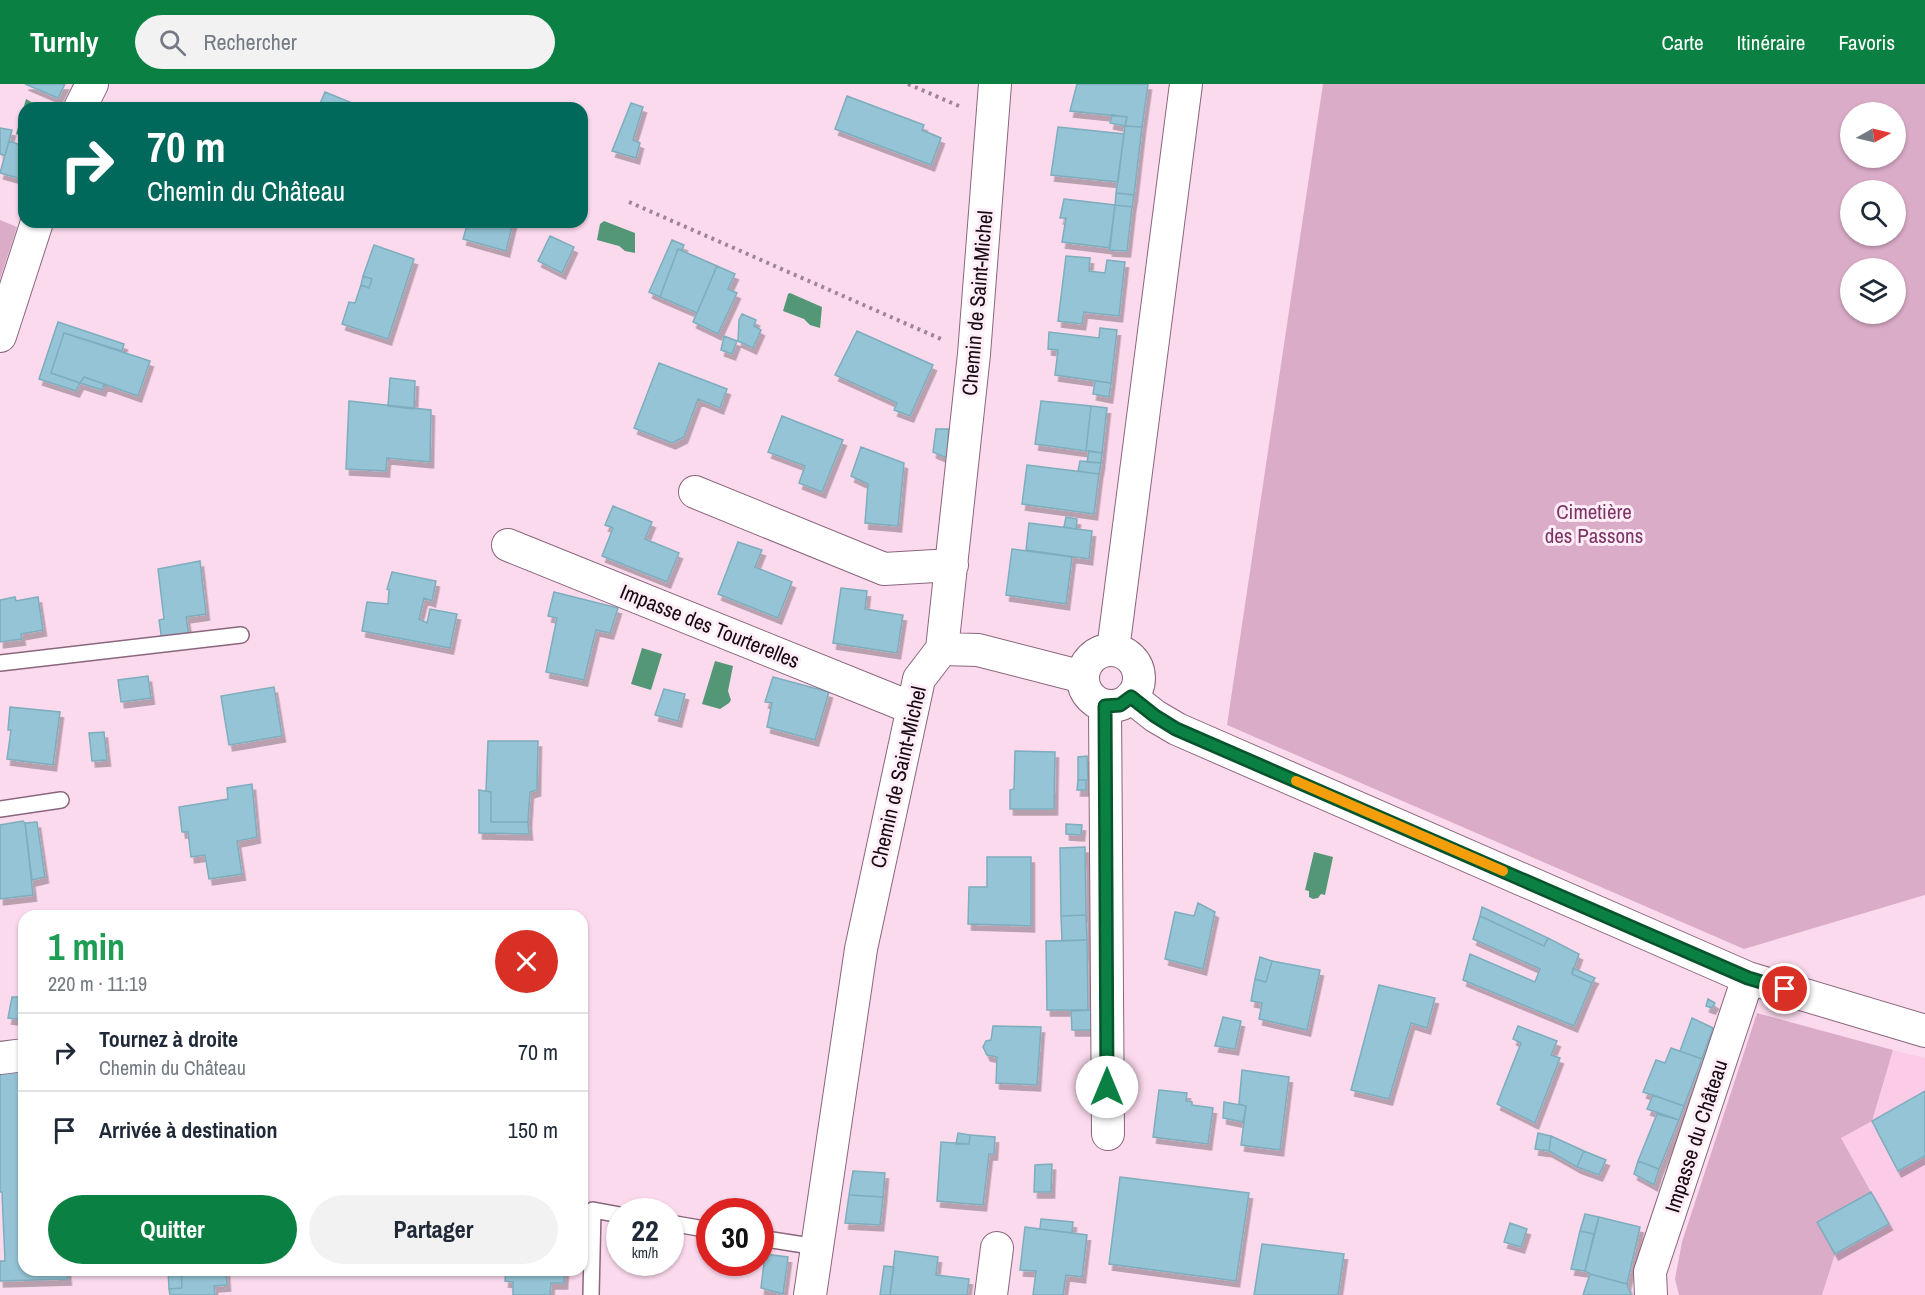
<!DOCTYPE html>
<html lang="fr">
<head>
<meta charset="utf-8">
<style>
	body { margin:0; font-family:"Archivo Narrow",sans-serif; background:#f2f2f3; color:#1f2937; height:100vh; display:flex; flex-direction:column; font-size:22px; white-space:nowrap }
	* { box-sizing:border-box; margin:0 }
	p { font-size:20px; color:#747a83 }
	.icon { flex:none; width:33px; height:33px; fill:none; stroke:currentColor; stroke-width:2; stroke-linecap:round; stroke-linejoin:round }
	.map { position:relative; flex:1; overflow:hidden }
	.side { position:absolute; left:18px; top:826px; width:570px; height:366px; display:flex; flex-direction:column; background:#fff; border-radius:18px; box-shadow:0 2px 4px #0004 }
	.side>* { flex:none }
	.top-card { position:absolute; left:18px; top:18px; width:570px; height:126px; border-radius:18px; box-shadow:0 2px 4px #0004; background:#00695c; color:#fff; overflow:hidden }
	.needle { width:39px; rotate:82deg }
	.controls { position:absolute; left:1840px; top:18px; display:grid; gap:12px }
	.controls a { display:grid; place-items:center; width:66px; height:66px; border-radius:50%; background:#fff; box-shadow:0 2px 4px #0004; font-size:30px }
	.speed { position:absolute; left:606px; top:1114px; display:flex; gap:12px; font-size:30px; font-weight:700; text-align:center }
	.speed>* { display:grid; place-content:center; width:78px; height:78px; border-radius:50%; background:#fff; box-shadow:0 2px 4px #0004; line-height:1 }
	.speed small { font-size:15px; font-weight:400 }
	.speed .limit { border:9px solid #d22; background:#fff; color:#111 }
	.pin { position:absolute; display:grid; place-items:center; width:51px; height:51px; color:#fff; margin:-26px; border:3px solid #fff; border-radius:50%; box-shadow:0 2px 6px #0007 }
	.me { position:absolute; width:66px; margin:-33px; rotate:0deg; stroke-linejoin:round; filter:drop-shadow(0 0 4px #0008) }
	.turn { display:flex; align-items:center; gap:21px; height:126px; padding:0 30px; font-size:27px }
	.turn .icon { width:78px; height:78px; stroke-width:2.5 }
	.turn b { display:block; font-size:42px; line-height:51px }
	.round { display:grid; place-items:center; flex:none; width:63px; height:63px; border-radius:32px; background:#f2f2f3 }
	.headline { display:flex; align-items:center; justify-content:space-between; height:102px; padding:0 30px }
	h1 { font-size:36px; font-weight:700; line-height:45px; color:#1e9e55 }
	.action { display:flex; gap:12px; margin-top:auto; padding:12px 30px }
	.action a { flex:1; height:69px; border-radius:36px; background:#0b8043; color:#fff; font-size:24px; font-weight:700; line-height:69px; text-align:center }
	.action a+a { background:#f2f2f3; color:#1f2937 }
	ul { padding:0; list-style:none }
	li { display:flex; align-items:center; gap:18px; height:78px; padding:0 30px; border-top:2px solid #e0e1e3 }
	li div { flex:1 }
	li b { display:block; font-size:22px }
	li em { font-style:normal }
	header { display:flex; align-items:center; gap:36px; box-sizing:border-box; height:84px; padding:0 30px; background:#0b8043; color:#fff }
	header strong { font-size:28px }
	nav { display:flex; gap:33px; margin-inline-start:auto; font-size:21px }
	.search { width:420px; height:54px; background:#f2f2f3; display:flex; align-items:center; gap:15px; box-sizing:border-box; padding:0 21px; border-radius:33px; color:#747a83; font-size:22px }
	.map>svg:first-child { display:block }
	.built { fill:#fbcbe8 }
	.green { fill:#dbacc8; fill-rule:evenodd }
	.water { fill:#539777 }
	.building { fill:#94c4d5; stroke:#7eadbd; stroke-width:1.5; filter:url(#shadow) }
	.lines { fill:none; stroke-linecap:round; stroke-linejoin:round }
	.service-casing { stroke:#8a667c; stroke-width:18 }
	.minor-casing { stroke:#8a667c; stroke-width:34 }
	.path { stroke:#9e8593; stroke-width:4; stroke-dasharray:3 4.5; stroke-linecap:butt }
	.service { stroke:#fff; stroke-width:15 }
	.minor { stroke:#fff; stroke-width:32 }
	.route-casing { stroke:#07532c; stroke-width:15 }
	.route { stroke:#0b8043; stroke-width:10 }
	.slow { stroke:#f59e0b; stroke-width:10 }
	.labels { text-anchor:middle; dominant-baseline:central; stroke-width:6; stroke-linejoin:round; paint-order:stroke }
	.street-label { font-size:21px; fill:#160911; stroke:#feedf7 }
	.park-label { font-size:21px; fill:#7c3464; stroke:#feedf7 }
</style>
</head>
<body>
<header>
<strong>Turnly</strong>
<div class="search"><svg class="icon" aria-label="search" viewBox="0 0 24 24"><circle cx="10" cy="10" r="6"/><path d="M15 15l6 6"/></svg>Rechercher</div>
<nav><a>Carte</a><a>Itinéraire</a><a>Favoris</a></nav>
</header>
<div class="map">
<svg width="1925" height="1211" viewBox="0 0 1925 1211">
	<defs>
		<filter id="shadow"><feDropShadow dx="3.5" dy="6" stdDeviation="0" flood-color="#0004"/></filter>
	</defs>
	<rect width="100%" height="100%" fill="#fbdaed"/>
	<path class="built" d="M 1893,966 L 1925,974 L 1925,1211 L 1822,1211 L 1835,1170 L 1817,1138 L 1871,1108 L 1841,1054 L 1872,1037 Z"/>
	<path class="green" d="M 1323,0 L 1925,0 L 1925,811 L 1744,865 L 1227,641 ZM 1851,28 L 1896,28 L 1896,74 L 1851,74 ZM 1851,106 L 1896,106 L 1896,152 L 1851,152 ZM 1851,184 L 1896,184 L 1896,230 L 1851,230 Z
		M 0,136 L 17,143 L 0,195 Z
		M 1757,929 L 1893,966 L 1872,1037 L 1841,1054 L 1871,1108 L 1817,1138 L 1835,1170 L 1822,1211 L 1679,1211 L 1675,1195 L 1682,1158 Z"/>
	<path class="water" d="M 26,15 L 42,24 L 24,24 L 24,53 L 16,50 Z
		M 604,137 L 635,149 L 635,169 L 625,167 L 619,162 L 597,156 L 600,140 Z
		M 790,209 L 822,223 L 820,244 L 810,241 L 804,235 L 783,227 L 788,210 Z
		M 642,564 L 662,570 L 651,606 L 631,600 Z
		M 715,577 L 733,582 L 728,607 L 731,616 L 729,619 L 720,625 L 702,620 Z
		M 1314,768 L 1333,773 L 1325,811 L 1321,810 L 1318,814 L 1313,815 L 1309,813 L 1309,807 L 1305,806 Z"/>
	<path class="building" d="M 25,0 L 65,0 L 58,14 Z
		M 1077,0 L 1148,0 L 1142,43 L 1125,42 L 1127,33 L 1070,27 Z
		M 325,8 L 352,19 L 350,24 L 323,24 L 319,22 Z
		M 847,12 L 924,41 L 922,46 L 941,54 L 931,81 L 835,45 Z
		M 631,19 L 643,23 L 633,56 L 640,59 L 636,74 L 612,67 Z
		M 1112,31 L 1127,33 L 1125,42 L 1110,39 Z
		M 1125,42 L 1142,43 L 1134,111 L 1116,109 Z
		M 1058,43 L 1124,50 L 1118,98 L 1051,91 Z
		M 0,44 L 12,46 L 5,72 L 0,70 Z
		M 9,57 L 24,62 L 24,89 L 22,95 L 0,89 Z
		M 1116,109 L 1134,111 L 1132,123 L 1115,121 Z
		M 1064,115 L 1115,121 L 1110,164 L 1062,158 L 1066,134 L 1060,134 Z
		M 1115,121 L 1132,123 L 1127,167 L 1109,166 Z
		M 468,138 L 513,138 L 506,167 L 463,155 Z
		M 550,152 L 574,163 L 562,189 L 538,177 Z
		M 672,156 L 684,161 L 682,166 L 678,165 L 660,213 L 649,208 Z
		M 374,161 L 414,175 L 388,255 L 342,240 L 349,218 L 355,219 L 361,201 L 369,204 L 372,195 L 363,192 Z
		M 678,165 L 717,182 L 697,229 L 660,213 Z
		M 1066,172 L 1090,174 L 1089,187 L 1105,189 L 1107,176 L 1125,178 L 1119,232 L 1084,228 L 1082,240 L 1058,237 Z
		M 717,182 L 735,190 L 728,205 L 737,209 L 718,250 L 693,238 Z
		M 363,192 L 372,195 L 369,204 L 361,201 Z
		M 742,230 L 756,236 L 754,242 L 761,246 L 753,264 L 738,257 L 739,236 Z
		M 58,238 L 124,260 L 122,267 L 64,249 L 51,289 L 80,299 L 76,307 L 39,295 Z
		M 1100,244 L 1117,246 L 1111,299 L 1055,291 L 1058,266 L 1048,265 L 1049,248 L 1099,254 Z
		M 857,247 L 933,281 L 910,332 L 894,326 L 897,319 L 835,291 Z
		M 64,249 L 150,277 L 138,312 L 84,293 L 80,299 L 51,289 Z
		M 724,252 L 737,257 L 732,270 L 721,266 Z
		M 659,279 L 727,305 L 720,324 L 698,315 L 684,353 L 672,359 L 634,344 Z
		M 84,293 L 104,300 L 102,306 L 80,299 Z
		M 390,294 L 415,297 L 414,325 L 388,322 Z
		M 1095,297 L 1111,299 L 1109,313 L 1093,310 Z
		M 349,317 L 431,326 L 430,378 L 387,374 L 386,387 L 346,385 Z
		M 1041,317 L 1091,322 L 1086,367 L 1035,360 Z
		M 1091,322 L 1107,324 L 1102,369 L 1086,367 Z
		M 782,332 L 843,356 L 822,408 L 799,399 L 805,382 L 768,368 Z
		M 936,345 L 949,345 L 947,374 L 933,368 Z
		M 861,363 L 904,379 L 898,442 L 865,439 L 868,400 L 851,392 Z
		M 1089,367 L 1102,369 L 1101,379 L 1087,378 Z
		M 1080,377 L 1101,379 L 1099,390 L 1078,387 Z
		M 1027,381 L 1099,390 L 1094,430 L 1022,420 Z
		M 613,422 L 652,438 L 645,455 L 679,469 L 667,498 L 602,472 L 613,444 L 605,441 Z
		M 1066,433 L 1077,435 L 1076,445 L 1064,443 Z
		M 1029,439 L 1092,447 L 1089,475 L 1026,466 Z
		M 738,458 L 762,466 L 755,483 L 792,498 L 778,534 L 718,510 Z
		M 1012,465 L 1072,473 L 1066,520 L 1006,511 Z
		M 200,477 L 206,530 L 186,533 L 189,552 L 162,557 L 159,536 L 164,535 L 158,485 Z
		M 392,488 L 436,497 L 432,517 L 424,514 L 419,535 L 427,539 L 430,525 L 457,530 L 450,564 L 362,547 L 367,518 L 388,520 L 389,506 L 387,505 Z
		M 841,504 L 867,507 L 865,525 L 903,531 L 897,569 L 833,559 Z
		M 554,508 L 618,524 L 610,549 L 596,546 L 584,596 L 546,588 L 557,534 L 548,532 Z
		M 15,513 L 16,517 L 38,513 L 43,546 L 21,550 L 22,555 L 0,558 L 0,516 Z
		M 148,592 L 151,614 L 121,618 L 118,596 Z
		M 773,593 L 829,608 L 815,656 L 767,643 L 772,619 L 765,618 Z
		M 274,603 L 282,652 L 229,661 L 221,612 Z
		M 664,605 L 685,610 L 678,637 L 655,631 Z
		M 10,623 L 60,628 L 53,681 L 7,675 L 11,646 L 8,646 Z
		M 104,648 L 107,676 L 92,677 L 89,649 Z
		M 488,657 L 538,657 L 537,706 L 530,708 L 528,738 L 491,738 L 491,708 L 486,707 Z
		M 1015,667 L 1055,668 L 1054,725 L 1010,725 L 1010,706 L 1014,705 Z
		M 1087,672 L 1088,696 L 1078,696 L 1078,673 Z
		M 1078,696 L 1086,696 L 1086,706 L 1077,706 Z
		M 252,700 L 257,753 L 237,757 L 242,790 L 209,795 L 205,771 L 191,773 L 188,748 L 182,748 L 179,723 L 228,715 L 227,704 Z
		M 479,706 L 491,708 L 491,738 L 528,738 L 529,750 L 479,749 Z
		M 23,737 L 25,739 L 33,811 L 0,815 L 0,741 Z
		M 37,738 L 45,793 L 32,796 L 25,739 Z
		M 1066,740 L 1082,741 L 1081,751 L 1066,750 Z
		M 1085,763 L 1086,831 L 1061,832 L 1060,764 Z
		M 987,773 L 1031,773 L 1031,842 L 968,840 L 969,803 L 987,803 Z
		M 1198,819 L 1215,828 L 1203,885 L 1165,875 L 1175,828 L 1194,832 Z
		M 1482,823 L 1548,854 L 1544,862 L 1480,832 Z
		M 1086,831 L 1087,856 L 1062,857 L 1061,832 Z
		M 1480,832 L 1544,862 L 1548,854 L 1579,870 L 1572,890 L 1592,899 L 1574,942 L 1463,896 L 1470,870 L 1535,898 L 1540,885 L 1473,855 Z
		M 1087,856 L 1088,926 L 1047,926 L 1046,857 Z
		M 1260,873 L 1272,877 L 1266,898 L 1255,895 Z
		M 1272,877 L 1320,886 L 1307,946 L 1259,935 L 1262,919 L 1251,917 L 1255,895 L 1266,898 Z
		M 1573,884 L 1595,894 L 1592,899 L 1572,890 Z
		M 1379,901 L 1435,914 L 1427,944 L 1411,939 L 1389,1015 L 1351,1006 Z
		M 12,913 L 24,913 L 24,936 L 8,934 Z
		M 1708,915 L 1715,919 L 1712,924 L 1706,922 Z
		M 1094,926 L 1093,946 L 1072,946 L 1071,927 Z
		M 1223,933 L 1241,937 L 1235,965 L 1215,962 Z
		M 1692,934 L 1713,944 L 1702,975 L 1680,967 Z
		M 993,942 L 1041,943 L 1037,1001 L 996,999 L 997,973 L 987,971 L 983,963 L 986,957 L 991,956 Z
		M 1518,942 L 1557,957 L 1551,971 L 1560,974 L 1535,1039 L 1497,1020 L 1521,959 L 1513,955 Z
		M 1671,964 L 1702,975 L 1684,1022 L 1643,1008 L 1656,976 L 1665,979 Z
		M 24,978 L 24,1186 L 67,1186 L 68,1195 L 0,1197 L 0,1177 L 5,1177 L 2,1108 L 0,1108 L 0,982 Z
		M 1242,986 L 1289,993 L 1280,1066 L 1241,1061 L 1246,1022 L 1239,1020 Z
		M 1159,1006 L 1187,1009 L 1186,1017 L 1192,1018 L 1192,1021 L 1213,1024 L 1208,1060 L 1153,1053 Z
		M 1925,1007 L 1925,1072 L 1898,1087 L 1872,1037 Z
		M 1653,1011 L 1684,1022 L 1679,1036 L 1647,1025 Z
		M 1224,1018 L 1246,1022 L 1243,1038 L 1223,1034 Z
		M 1657,1030 L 1679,1036 L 1659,1085 L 1638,1077 Z
		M 958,1049 L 970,1051 L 969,1060 L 956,1060 Z
		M 1538,1049 L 1551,1052 L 1549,1067 L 1535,1065 Z
		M 970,1051 L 995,1053 L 994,1070 L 989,1070 L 983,1121 L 937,1117 L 941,1058 L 969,1060 Z
		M 1551,1052 L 1584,1067 L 1577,1083 L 1549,1067 Z
		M 1584,1067 L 1606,1076 L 1599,1091 L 1577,1083 Z
		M 1638,1077 L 1659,1085 L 1654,1101 L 1634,1090 Z
		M 1052,1080 L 1051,1108 L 1034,1108 L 1035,1081 Z
		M 853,1087 L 885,1089 L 883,1113 L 849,1111 Z
		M 1120,1093 L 1249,1109 L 1236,1197 L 1109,1180 Z
		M 1871,1108 L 1889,1140 L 1835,1170 L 1817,1138 Z
		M 849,1111 L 883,1113 L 880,1141 L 845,1139 Z
		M 1585,1130 L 1599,1133 L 1594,1150 L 1580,1147 Z
		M 1599,1133 L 1640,1143 L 1627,1200 L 1590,1190 L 1585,1187 Z
		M 1041,1135 L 1073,1138 L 1072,1149 L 1040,1145 Z
		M 1510,1139 L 1527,1145 L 1521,1163 L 1504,1158 Z
		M 1025,1143 L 1087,1151 L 1082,1193 L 1066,1191 L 1063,1211 L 1033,1211 L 1036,1187 L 1020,1186 Z
		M 1580,1147 L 1594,1150 L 1585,1187 L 1571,1185 Z
		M 1262,1160 L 1344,1170 L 1338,1211 L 1254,1211 Z
		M 895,1167 L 938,1173 L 936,1191 L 969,1195 L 967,1211 L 890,1211 Z
		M 765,1170 L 788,1173 L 783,1210 L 761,1204 Z
		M 884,1182 L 894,1183 L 890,1211 L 880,1211 Z
		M 168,1186 L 181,1186 L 182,1204 L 169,1205 Z
		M 181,1186 L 226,1186 L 227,1201 L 214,1202 L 215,1211 L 170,1211 L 169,1205 L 182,1204 Z
		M 506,1186 L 565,1186 L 564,1199 L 551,1199 L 550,1211 L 513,1211 L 513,1198 L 505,1197 Z
		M 1590,1190 L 1627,1200 L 1631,1211 L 1583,1211 Z"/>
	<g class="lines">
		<g class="service-casing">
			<path id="service" d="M 0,579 L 241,551
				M 0,725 L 61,716
				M 670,1139 L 710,1146
				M 760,1154 L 817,1163
				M 591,1211 L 593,1126 L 620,1131"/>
		</g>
		<g class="minor-casing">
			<path id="minor" d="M 80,24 L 92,0
				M 0,252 L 37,138
				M 695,408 L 884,485 L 952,481
				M 508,461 L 912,624
				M 942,565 L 978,566 L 1083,593
				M 1113,566 L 1186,0
				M1083 594a28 28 0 1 1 56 0a28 28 0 1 1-56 0Z
				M 1131,613 L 1155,632 L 1177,645 L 1748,894 L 1925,947
				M 1105,622 L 1108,1050
				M 0,974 L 24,971
				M 810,1211 L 861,865 L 919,595 L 942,565 L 974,270 L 995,0
				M 991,1211 L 997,1164
				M 1651,1211 L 1650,1188 L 1748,894"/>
		</g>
		<path class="path" d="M 908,0 L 959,22
			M 629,118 L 941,255"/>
		<use href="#service" class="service"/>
		<use href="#minor" class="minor"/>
	</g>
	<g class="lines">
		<g class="route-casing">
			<path id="route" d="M 1107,1003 L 1105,622 L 1120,621 L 1131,613 L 1155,632 L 1176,645 L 1748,894 L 1785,905"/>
		</g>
		<use href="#route" class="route"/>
		<path class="slow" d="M 1296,697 L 1503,787"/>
	</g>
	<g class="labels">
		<g class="street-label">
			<text transform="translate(977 219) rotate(-85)">Chemin de Saint-Michel</text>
			<text transform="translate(710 542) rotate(22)">Impasse des Tourterelles</text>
			<text transform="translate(898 693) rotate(-77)">Chemin de Saint-Michel</text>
			<text transform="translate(1696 1052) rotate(-72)">Impasse du Château</text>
		</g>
		<g class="park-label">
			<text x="1594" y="427">Cimetière<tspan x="1594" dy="24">des Passons</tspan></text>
		</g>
	</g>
</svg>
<div class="controls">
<a><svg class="needle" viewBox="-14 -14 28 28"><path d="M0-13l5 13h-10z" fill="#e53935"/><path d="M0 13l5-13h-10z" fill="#747a83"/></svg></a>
<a><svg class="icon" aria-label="search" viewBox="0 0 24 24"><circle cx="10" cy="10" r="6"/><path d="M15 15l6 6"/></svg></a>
<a><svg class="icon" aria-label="layers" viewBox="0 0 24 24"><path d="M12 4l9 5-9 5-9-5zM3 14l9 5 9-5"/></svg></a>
</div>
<div class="speed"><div>22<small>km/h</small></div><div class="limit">30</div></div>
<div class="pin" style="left:1785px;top:905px;background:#d93025"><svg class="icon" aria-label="arrive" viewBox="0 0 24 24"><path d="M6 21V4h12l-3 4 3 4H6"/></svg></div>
<svg class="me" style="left:1107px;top:1003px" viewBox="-20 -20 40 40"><circle r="19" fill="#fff"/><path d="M0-13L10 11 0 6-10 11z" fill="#0b8043"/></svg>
<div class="top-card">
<div class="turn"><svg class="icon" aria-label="right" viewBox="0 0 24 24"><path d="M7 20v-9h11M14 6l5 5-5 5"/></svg><div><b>70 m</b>Chemin du Château</div></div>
</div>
<section class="side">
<div class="headline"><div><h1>1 min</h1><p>220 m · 11:19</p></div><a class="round" style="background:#d93025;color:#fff"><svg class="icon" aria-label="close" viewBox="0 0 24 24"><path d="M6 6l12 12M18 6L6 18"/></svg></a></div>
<ul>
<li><svg class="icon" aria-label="right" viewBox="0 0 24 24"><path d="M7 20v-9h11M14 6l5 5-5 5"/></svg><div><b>Tournez à droite</b><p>Chemin du Château</p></div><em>70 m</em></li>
<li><svg class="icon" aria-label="arrive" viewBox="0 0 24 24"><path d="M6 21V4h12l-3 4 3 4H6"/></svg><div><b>Arrivée à destination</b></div><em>150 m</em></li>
</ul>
<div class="action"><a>Quitter</a><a>Partager</a></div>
</section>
</div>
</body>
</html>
